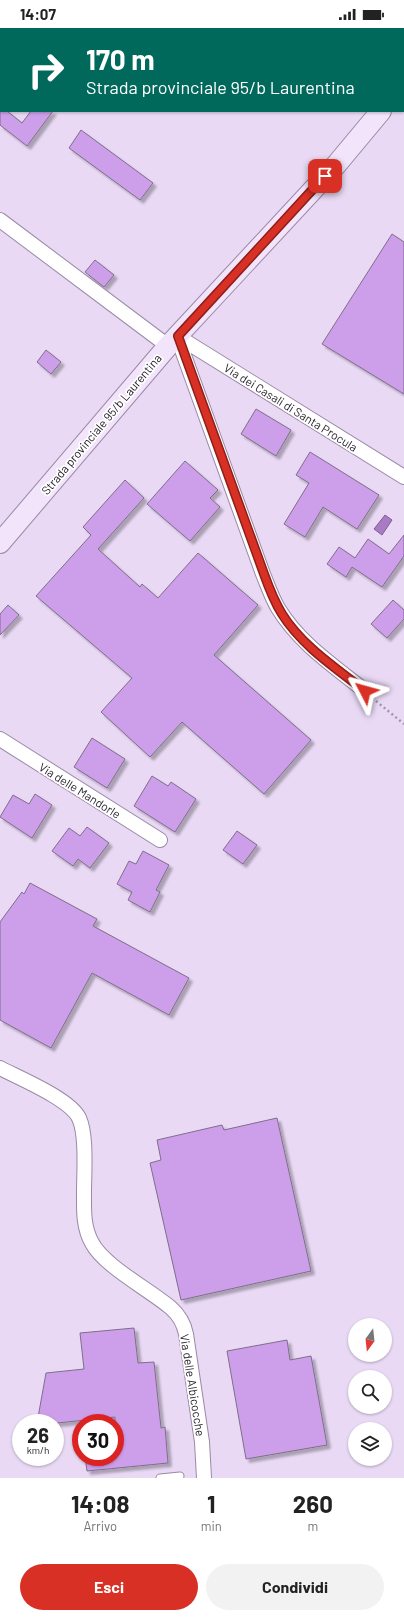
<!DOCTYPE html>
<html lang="it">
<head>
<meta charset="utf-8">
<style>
	body { margin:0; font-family:Barlow,sans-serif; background:#f2f2f2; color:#222; height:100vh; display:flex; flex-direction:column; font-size:15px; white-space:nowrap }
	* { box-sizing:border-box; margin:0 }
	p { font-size:13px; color:#767676 }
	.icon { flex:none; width:22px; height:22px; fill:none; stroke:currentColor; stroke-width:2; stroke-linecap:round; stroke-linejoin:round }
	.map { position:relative; height:1450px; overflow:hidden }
	.sheet { display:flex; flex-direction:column; background:#fff; flex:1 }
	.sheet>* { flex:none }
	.top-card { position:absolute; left:0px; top:0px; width:404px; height:84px; box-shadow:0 1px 3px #0004; background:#00695c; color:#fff; overflow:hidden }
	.needle { width:26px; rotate:195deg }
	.buttons { position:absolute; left:348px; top:1290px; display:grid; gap:8px }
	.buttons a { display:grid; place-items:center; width:44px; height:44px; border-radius:50%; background:#fff; box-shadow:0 1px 3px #0004; font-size:20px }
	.speed { position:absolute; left:12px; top:1386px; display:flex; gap:8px; font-size:20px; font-weight:700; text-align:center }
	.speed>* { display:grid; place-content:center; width:52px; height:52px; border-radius:50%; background:#fff; box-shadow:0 1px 3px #0004; line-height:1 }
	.speed small { font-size:10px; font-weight:400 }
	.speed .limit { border:6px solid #d22; background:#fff; color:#111 }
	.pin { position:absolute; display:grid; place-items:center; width:34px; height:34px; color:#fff; margin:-17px; border-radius:8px; box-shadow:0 2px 6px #0006 }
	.me { position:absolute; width:44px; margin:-22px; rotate:309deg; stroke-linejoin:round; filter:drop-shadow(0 0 3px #0008) }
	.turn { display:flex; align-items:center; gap:14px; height:84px; padding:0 20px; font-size:18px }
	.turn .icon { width:52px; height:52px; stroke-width:2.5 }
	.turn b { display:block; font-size:28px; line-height:34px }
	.eta { display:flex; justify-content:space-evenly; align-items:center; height:68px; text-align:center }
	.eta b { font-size:24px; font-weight:700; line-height:28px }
	.cta { display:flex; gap:8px; margin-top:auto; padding:8px 20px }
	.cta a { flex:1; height:46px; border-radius:24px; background:#d93025; color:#fff; font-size:16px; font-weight:700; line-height:46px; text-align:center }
	.cta a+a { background:#f2f2f2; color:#222 }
	.status { display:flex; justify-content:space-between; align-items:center; height:28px; padding:0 20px; background:#fff; direction:ltr }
	.status svg { height:11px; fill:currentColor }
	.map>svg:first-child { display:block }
	.water { fill:#a97bc5; stroke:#805e95 }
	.building { fill:#cd9eea; stroke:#7e6f88; filter:url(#shadow) }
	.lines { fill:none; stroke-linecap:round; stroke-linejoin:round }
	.lane-casing { stroke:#9a8aa4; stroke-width:9 }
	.street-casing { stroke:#9a8aa4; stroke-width:16 }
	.secondary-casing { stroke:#9a8aa4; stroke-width:22 }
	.path { stroke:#a195ab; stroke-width:2.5; stroke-dasharray:2 3; stroke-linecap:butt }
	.lane { stroke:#fff; stroke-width:7 }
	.street { stroke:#fff; stroke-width:14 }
	.secondary { stroke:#f2e4fb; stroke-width:20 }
	.route-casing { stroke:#8d1f18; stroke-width:10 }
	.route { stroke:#d93025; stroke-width:7 }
	.labels { text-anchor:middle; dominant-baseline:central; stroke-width:3.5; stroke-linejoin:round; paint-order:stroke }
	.street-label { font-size:12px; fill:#221c26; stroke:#fff }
</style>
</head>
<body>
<div class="status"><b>14:07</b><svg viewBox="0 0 49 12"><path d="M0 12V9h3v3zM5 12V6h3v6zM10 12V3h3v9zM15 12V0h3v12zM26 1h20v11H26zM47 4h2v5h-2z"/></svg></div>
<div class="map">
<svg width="404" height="1450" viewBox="0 0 404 1450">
	<defs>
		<filter id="shadow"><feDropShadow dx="3.5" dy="3.5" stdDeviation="1" flood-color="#0004"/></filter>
	</defs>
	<rect width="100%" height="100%" fill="#e9d9f5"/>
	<path class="water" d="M 385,487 L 392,492 L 382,507 L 374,501 Z"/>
	<path class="building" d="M 0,78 L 1,83 L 7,83 L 22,95 L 31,83 L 53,83 L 27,118 L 0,97 Z
		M 81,102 L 153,155 L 140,172 L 69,120 Z
		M 392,206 L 404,214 L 404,366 L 322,316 Z
		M 95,232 L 114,247 L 104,259 L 85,244 Z
		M 46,322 L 61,334 L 51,346 L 37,334 Z
		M 256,381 L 291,402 L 276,428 L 241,406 Z
		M 310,424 L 379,467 L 357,501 L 323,479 L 305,509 L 284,496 L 309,455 L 296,447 Z
		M 185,433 L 218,462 L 210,470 L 220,479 L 190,513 L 147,476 Z
		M 125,452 L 144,470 L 98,521 L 140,559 L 142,556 L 158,570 L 198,525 L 258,577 L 214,627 L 311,712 L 264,766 L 182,694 L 150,729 L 101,684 L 132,650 L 36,568 L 91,507 L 83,499 Z
		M 404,507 L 404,528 L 382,559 L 352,539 L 346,549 L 327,536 L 339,519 L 355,530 L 368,511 L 389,526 Z
		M 393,572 L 404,582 L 404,591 L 387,610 L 371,596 Z
		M 8,577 L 19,587 L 0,607 L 0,586 Z
		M 92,710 L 125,731 L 107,760 L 74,739 Z
		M 152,748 L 168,758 L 171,754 L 196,771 L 175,804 L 134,778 Z
		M 35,766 L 52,777 L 32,810 L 0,789 L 13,767 L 29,776 Z
		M 87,799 L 109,815 L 90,840 L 78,831 L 73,838 L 52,823 L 69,800 L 80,808 Z
		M 237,803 L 257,817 L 243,836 L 223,822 Z
		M 143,823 L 169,837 L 156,862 L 160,864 L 150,884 L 128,872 L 132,864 L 117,856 L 129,833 L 136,836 Z
		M 30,855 L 97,891 L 93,898 L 189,950 L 169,987 L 92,945 L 51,1020 L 0,992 L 0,894 L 22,864 L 24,866 Z
		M 277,1090 L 311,1243 L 181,1272 L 150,1135 L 161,1132 L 157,1112 L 222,1097 L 224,1102 Z
		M 134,1300 L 138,1335 L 154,1334 L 161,1400 L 165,1399 L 168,1435 L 87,1443 L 85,1429 L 115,1429 L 115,1389 L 57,1395 L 37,1395 L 46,1345 L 84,1341 L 80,1305 Z
		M 287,1312 L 290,1332 L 311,1328 L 327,1417 L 246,1431 L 227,1323 Z"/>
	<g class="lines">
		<g class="lane-casing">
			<path id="lane" d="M 160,1450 L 180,1448"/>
		</g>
		<g class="street-casing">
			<path id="street" d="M 0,192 L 168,318
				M 177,308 L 263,546 C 268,558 272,570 278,580 C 299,615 334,638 365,663
				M 177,308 L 404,449
				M 0,711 L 160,812
				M 0,1040 C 19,1050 70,1071 79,1090 C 87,1107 84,1145 84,1165 C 84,1182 83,1199 92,1215 C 104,1238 150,1262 171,1280 C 179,1287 184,1296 186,1306 L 202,1414 L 204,1450"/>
		</g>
		<g class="secondary-casing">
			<path id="secondary" d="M 403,55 L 404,53
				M 0,515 L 168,318 L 336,137 L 381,83"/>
		</g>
		<path class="path" d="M 376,673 L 404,696"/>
		<use href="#lane" class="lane"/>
		<use href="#street" class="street"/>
		<use href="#secondary" class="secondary"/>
	</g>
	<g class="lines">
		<g class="route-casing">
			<path id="route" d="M 325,148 L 178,308 L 264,546 C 269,560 274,573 282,586 C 302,618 336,640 365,663"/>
		</g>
		<use href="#route" class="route"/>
	</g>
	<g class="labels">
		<g class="street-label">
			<text transform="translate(291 379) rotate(32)">Via dei Casali di Santa Procula</text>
			<text transform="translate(101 396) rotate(-50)">Strada provinciale 95/b Laurentina</text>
			<text transform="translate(80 762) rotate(32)">Via delle Mandorle</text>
			<text transform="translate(193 1357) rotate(81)">Via delle Albicocche</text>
		</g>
	</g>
</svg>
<div class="buttons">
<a><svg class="needle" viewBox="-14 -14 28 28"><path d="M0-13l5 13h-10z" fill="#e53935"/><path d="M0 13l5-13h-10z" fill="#767676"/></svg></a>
<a><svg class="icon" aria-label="search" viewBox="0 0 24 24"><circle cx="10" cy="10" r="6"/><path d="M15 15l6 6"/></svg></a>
<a><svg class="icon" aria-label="layers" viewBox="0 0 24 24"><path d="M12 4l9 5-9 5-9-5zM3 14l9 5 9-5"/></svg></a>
</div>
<div class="speed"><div>26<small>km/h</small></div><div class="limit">30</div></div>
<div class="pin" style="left:325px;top:148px;background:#d93025"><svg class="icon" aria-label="arrive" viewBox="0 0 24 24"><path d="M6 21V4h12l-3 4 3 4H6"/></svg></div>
<svg class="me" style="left:365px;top:663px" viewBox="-20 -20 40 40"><path d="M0-17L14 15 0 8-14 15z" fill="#d93025" stroke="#fff" stroke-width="4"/></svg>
<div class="top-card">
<div class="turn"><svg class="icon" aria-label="right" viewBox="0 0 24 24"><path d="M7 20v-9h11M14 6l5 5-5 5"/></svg><div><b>170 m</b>Strada provinciale 95/b Laurentina</div></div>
</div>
</div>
<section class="sheet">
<div class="eta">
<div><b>14:08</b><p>Arrivo</p></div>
<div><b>1</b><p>min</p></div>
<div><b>260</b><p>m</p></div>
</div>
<div class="cta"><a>Esci</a><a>Condividi</a></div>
</section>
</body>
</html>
